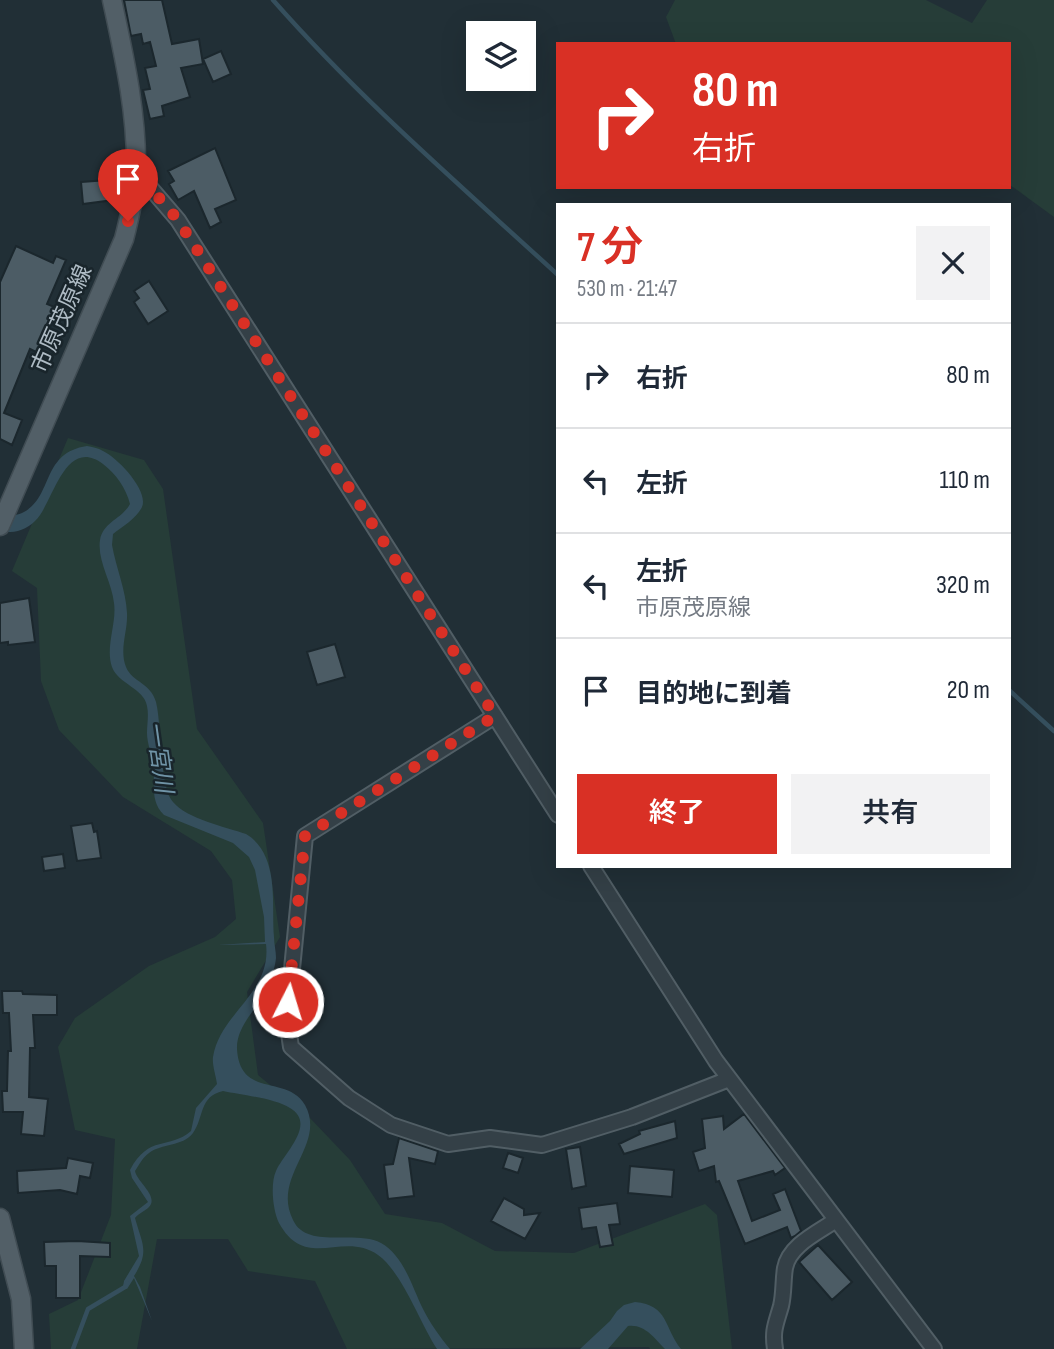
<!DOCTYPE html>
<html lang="ja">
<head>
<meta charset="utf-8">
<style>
	body { margin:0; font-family:"Sofia Sans Condensed","Noto Sans JP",sans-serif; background:#f2f2f3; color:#1f2937; height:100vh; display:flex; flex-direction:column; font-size:26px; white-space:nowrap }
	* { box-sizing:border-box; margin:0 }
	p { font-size:23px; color:#747a83 }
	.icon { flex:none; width:38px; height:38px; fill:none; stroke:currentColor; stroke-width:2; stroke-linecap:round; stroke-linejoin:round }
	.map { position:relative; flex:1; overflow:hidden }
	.drawer { position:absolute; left:556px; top:203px; width:455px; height:665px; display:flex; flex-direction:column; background:#fff; border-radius:0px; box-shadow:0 7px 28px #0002 }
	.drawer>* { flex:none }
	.guide { position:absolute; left:556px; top:42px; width:455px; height:147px; border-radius:0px; box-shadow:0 7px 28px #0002; background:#d93025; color:#fff; overflow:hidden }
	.tools { position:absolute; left:466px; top:21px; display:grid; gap:14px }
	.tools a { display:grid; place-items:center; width:70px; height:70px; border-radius:0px; background:#fff; box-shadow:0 7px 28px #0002; font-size:35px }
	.pin { position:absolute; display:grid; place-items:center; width:60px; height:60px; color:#fff; margin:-72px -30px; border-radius:50% 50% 50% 0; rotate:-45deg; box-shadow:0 0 7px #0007 }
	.pin .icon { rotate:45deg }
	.me { position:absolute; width:77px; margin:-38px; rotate:5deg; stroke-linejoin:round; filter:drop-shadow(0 0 5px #0008) }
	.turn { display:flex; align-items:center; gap:24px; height:147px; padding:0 21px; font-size:32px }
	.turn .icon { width:91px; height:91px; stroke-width:2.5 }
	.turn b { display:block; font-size:49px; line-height:60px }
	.round { display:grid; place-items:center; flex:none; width:74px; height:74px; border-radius:0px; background:#f2f2f3 }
	.head { display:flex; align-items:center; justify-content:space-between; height:119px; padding:0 21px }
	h1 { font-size:42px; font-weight:600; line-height:52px; color:#d93025 }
	.cta { display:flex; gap:14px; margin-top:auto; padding:14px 21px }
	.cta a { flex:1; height:80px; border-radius:0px; background:#d93025; color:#fff; font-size:28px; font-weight:600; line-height:80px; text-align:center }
	.cta a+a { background:#f2f2f3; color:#1f2937 }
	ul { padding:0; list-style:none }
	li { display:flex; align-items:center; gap:21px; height:105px; padding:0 21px; border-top:2px solid #e0e1e3 }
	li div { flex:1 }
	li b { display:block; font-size:26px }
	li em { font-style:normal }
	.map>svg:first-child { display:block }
	.green { fill:#263d38 }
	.water { fill:#354f5d }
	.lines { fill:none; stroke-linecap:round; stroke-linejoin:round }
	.stream { stroke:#354f5d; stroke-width:4.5 }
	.building { fill:#4c5c65; stroke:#1b272d; stroke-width:2 }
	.minor-casing { stroke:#515e65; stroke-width:18 }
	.major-casing { stroke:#404c53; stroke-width:21 }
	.minor { stroke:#344047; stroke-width:14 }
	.major { stroke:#525f67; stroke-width:18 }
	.route { stroke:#d93025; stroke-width:12; stroke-dasharray:0 21.6 }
	.labels { text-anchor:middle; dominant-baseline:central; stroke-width:5; stroke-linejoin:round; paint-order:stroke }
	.street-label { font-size:23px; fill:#aebbc4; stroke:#19252b }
	.water-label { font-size:24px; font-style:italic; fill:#7094a7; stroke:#19252b }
</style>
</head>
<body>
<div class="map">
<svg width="1054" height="1349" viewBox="0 0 1054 1349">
	<rect width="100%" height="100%" fill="#212f36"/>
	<path class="green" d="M 675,0 L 926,0 L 972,23 L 987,0 L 1054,0 L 1054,217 L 1010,185 L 1010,44 L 676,44 L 666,17 Z
		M 68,438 L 144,460 L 163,489 L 197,729 L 263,823 L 280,937 L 247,992 L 258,1075 L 309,1117 L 350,1160 L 385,1214 L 442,1223 L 495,1251 L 574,1253 L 705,1204 L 717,1215 L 732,1349 L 650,1349 L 649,1347 L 347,1349 L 315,1281 L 248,1271 L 228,1239 L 157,1239 L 137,1349 L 51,1349 L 49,1314 L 78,1300 L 111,1215 L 115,1139 L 75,1130 L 58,1047 L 75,1018 L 149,966 L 215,937 L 236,919 L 232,880 L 211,851 L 123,797 L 59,730 L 41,681 L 37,588 L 12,571 Z"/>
	<path class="water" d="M 87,446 C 92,447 98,448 103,451 C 118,458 149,491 142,507 C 137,518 122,527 113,534 L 112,545 C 116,568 126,590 127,613 C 128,631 119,649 126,667 C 132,682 151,683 156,702 C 162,726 159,787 173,802 C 187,819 226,827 246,834 C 255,839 262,848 266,858 C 276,882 272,911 274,937 C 274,944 276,951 276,958 C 275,968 271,979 267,988 C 258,1008 236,1026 237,1049 C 240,1099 287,1074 305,1105 C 327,1145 271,1176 293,1220 C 307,1250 355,1229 381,1243 C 404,1256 412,1287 423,1309 C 430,1323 440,1337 450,1349 L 437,1349 C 420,1323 402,1272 378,1255 C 343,1230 306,1272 279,1223 C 273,1211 270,1184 276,1171 C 284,1153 317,1124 290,1108 C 274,1098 241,1095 223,1091 C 199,1096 204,1118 193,1133 C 182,1147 162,1143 149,1153 C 143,1157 139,1165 135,1171 C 137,1182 159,1196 149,1207 C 145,1211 139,1213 135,1218 C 142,1244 150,1251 134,1276 L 140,1287 L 152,1321 L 134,1278 L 127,1289 L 123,1287 L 124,1281 L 139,1256 L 130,1216 L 148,1202 L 132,1178 L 130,1170 C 149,1134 169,1150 191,1131 L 196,1108 L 217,1084 C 216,1076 212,1065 213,1057 C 220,1013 272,993 266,944 L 218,945 L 265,942 L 264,917 L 255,870 L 249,857 L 233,843 L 164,815 C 149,800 156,784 153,765 C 152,754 147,744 147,733 C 147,724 149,715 147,706 C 144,688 118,684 112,667 C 105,647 117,623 114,603 C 112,582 97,561 100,540 C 103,522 122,519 130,504 C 126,488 116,474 103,464 C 64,435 53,505 35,521 C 25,531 14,533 0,532 L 0,517 C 7,516 15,516 22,513 C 54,498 40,453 87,446 Z
		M 635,1302 C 669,1305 664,1328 681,1349 L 665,1349 C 654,1338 645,1324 628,1326 L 608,1349 L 580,1349 L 610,1321 L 617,1311 L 624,1305 Z"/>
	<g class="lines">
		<path class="stream" d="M 273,0 C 360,99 461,186 558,275
			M 1010,691 L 1054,731
			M 73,1349 L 88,1309 L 125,1287 L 127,1283"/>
	</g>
	<path class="building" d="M 124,0 L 162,0 L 172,44 L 199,39 L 203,64 L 181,68 L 190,97 L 162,106 L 164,116 L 150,119 L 143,90 L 150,89 L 145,68 L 156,66 L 150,42 L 143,44 L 141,34 L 131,36 Z
		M 221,51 L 231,74 L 213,82 L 203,59 Z
		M 215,148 L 236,200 L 215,209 L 221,222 L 210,228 L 194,191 L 178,200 L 169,184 L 174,181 L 168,171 Z
		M 122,179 L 121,199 L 83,204 L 81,182 Z
		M 16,246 L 53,263 L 56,256 L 66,260 L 47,304 L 57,308 L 38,353 L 30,349 L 4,413 L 22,420 L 12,445 L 0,439 L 0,282 Z
		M 149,281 L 168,311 L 148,324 L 134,302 L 139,298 L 134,291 Z
		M 29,598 L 35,642 L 8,645 L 8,642 L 0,643 L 0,603 Z
		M 335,644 L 345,677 L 317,685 L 307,652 Z
		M 92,823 L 94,832 L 97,831 L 101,858 L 77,861 L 71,826 Z
		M 63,854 L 65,868 L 44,871 L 42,857 Z
		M 2,991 L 22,991 L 23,994 L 57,995 L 57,1015 L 33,1015 L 35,1048 L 30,1048 L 29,1097 L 48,1099 L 44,1136 L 21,1134 L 23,1112 L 3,1112 L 2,1091 L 7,1091 L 8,1051 L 11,1051 L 9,1013 L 3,1013 Z
		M 744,1114 L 785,1168 L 775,1175 L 773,1171 L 738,1181 L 752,1221 L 780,1210 L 773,1194 L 785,1189 L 801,1231 L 795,1236 L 791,1238 L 787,1227 L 745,1244 L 719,1181 L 716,1182 L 714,1166 L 699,1171 L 693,1152 L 705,1148 L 702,1119 L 723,1116 L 724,1129 Z
		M 675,1121 L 677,1138 L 624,1154 L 619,1144 L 640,1134 L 639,1131 Z
		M 399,1138 L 438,1151 L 435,1164 L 409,1158 L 414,1196 L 388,1199 L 384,1165 L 393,1164 Z
		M 580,1147 L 586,1186 L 572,1189 L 566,1149 Z
		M 508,1153 L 523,1158 L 518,1173 L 503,1168 Z
		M 68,1158 L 93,1163 L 90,1178 L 80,1176 L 77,1194 L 60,1190 L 18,1193 L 17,1171 L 66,1168 Z
		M 630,1166 L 674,1170 L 672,1197 L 628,1193 Z
		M 504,1198 L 524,1209 L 524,1215 L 540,1213 L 525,1239 L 491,1221 Z
		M 617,1203 L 620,1224 L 609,1225 L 613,1245 L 600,1247 L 596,1227 L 582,1229 L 579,1208 Z
		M 77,1241 L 110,1243 L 110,1257 L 80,1256 L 80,1298 L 56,1298 L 56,1266 L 45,1266 L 44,1242 Z
		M 818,1245 L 852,1282 L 832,1300 L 799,1262 Z"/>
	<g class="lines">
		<g class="minor-casing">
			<path id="minor" d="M 136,171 L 178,220 L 558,815
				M 495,716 L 305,836 L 287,1020 L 291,1047 L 349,1098 L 391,1125 L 448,1144 L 490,1138 L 542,1145 L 632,1117 L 729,1079
				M 591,866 L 716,1061 L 934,1349
				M 775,1349 C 772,1330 776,1324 781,1306 C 784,1294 783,1280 785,1268 C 789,1245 819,1232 836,1220"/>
		</g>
		<g class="major-casing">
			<path id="major" d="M 0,526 L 124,239 C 130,216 135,194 136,170 C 137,112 124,56 112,0
				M 0,1218 L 21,1299 L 24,1349"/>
		</g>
		<use href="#minor" class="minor"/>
		<use href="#major" class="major"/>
	</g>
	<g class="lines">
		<path class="route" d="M 128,221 L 136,171 L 178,220 L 495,716 L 305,836 L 288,1002"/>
	</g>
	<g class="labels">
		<g class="street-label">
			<text transform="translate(62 319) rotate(-66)">市原茂原線</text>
		</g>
		<g class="water-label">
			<text transform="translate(159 757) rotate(82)">一宮川</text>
		</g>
	</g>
</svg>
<div class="tools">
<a><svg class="icon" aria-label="layers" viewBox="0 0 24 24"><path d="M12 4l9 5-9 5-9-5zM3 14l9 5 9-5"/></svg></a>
</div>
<div class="pin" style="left:128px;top:221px;background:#d93025"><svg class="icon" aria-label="arrive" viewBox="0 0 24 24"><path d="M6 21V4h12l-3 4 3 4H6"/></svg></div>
<svg class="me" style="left:288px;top:1002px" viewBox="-20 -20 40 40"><circle r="17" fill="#d93025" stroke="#fff" stroke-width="3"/><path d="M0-11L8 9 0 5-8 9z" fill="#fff"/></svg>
<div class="guide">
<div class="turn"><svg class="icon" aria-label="right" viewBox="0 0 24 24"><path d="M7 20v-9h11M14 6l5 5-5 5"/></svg><div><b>80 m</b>右折</div></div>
</div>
<section class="drawer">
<div class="head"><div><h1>7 分</h1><p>530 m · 21:47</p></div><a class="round"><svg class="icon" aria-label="close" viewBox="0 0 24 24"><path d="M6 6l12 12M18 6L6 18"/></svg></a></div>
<ul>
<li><svg class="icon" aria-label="right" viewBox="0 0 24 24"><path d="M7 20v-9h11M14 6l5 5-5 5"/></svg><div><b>右折</b></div><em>80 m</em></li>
<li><svg class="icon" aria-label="left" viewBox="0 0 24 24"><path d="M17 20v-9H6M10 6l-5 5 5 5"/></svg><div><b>左折</b></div><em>110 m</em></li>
<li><svg class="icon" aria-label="left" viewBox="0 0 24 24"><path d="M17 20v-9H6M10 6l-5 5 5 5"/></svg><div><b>左折</b><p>市原茂原線</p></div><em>320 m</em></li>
<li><svg class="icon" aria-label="arrive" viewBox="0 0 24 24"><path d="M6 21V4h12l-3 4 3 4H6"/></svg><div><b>目的地に到着</b></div><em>20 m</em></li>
</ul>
<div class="cta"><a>終了</a><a>共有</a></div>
</section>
</div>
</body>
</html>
